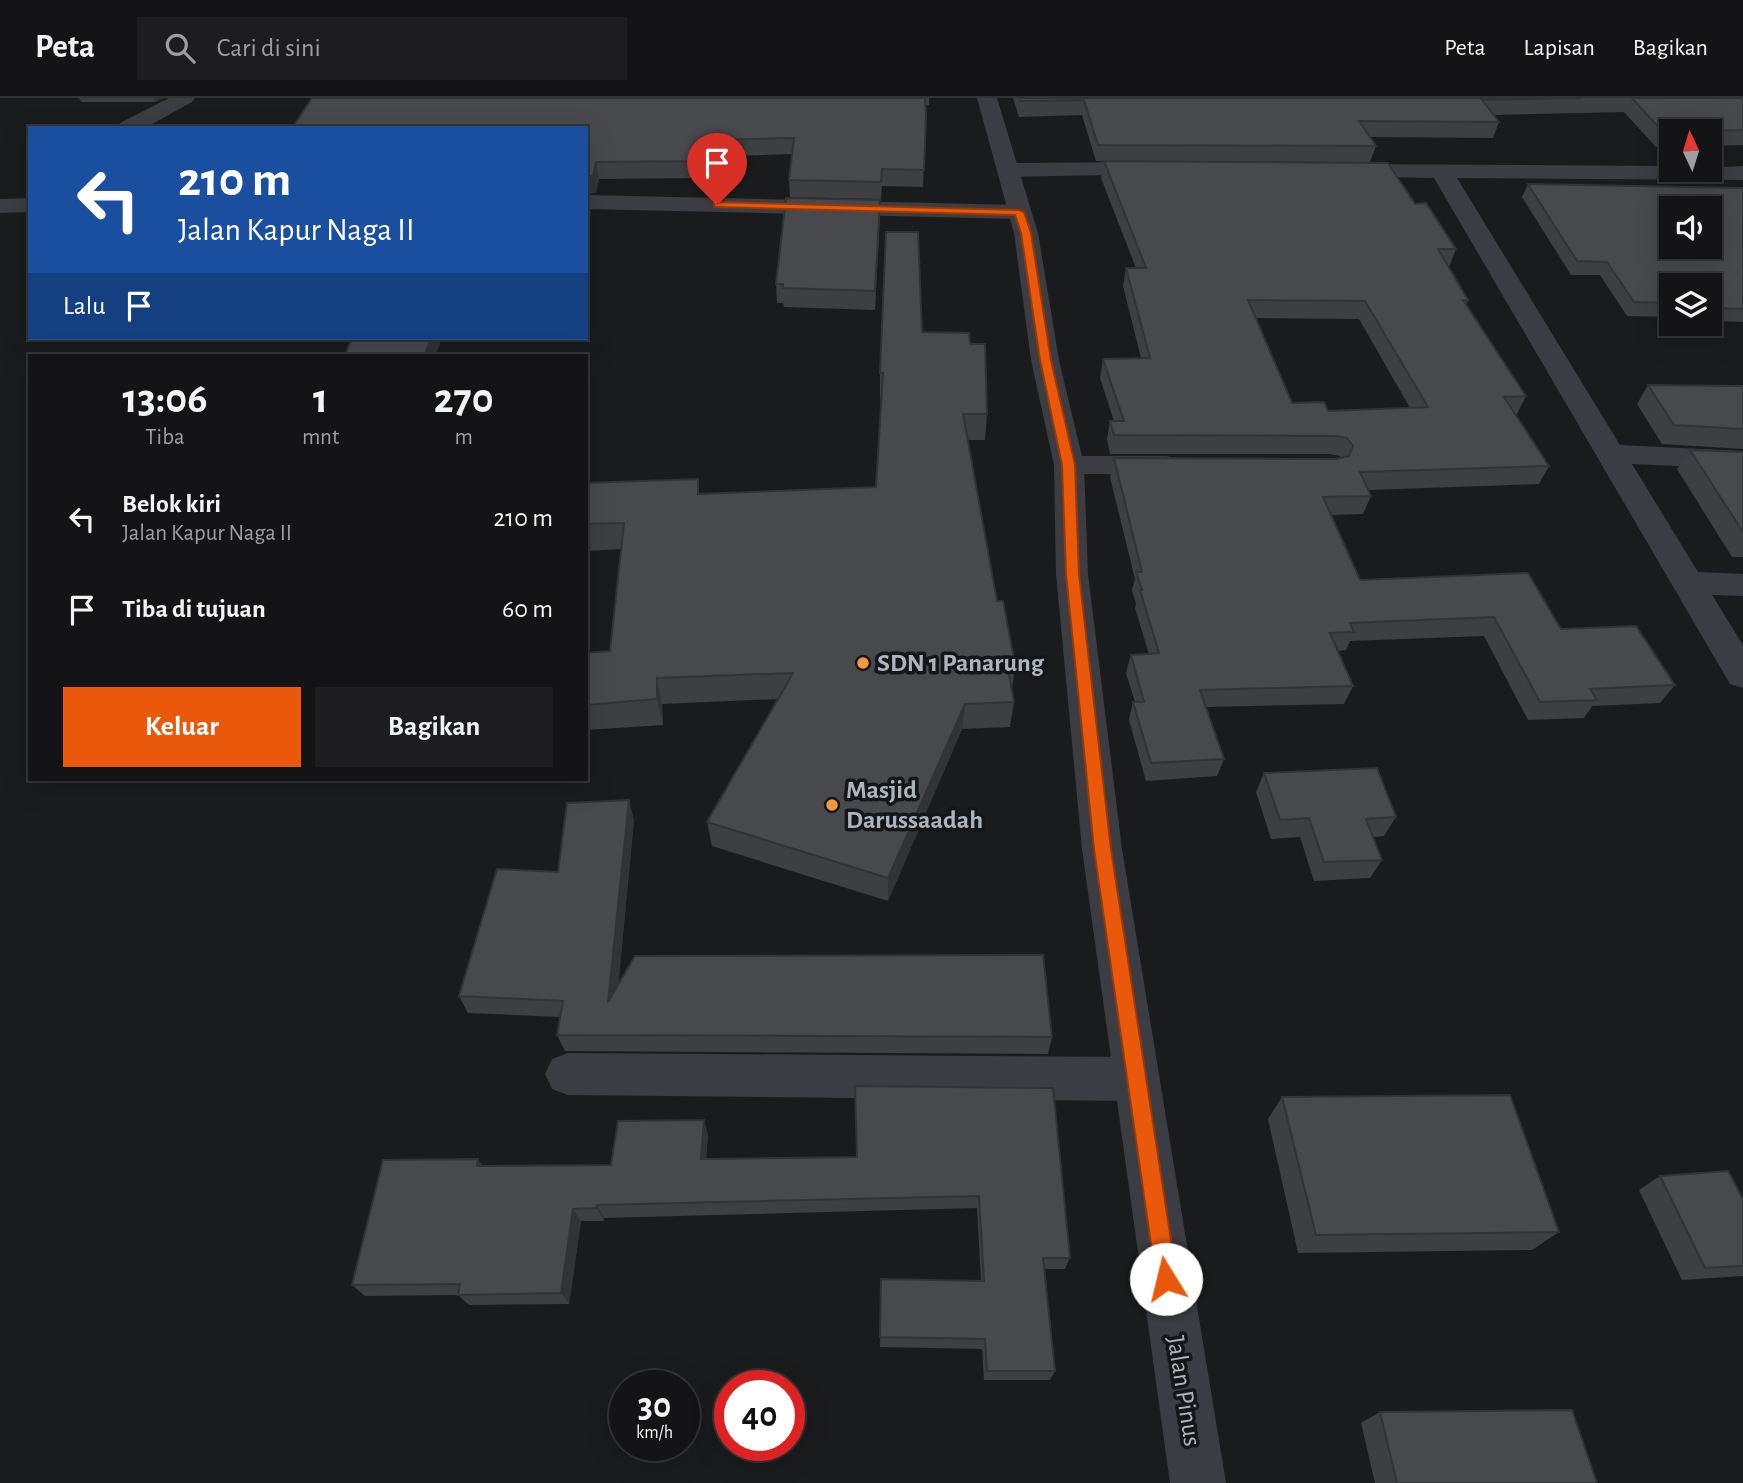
<!DOCTYPE html>
<html lang="id">
<head>
<meta charset="utf-8">
<style>
	body { margin:0; font-family:"Alegreya Sans",sans-serif; background:#1d1d1f; color:#f1f3f6; height:100vh; display:flex; flex-direction:column; font-size:26px; white-space:nowrap }
	* { box-sizing:border-box; margin:0 }
	p { font-size:23px; color:#9d9ea1 }
	.icon { flex:none; width:38px; height:38px; fill:none; stroke:currentColor; stroke-width:2; stroke-linecap:round; stroke-linejoin:round }
	.map { position:relative; flex:1; overflow:hidden }
	.sheet { position:absolute; left:28px; top:256px; width:560px; height:427px; display:flex; flex-direction:column; background:#141416; border-radius:0px; box-shadow:0 7px 28px #0002,0 0 0 2px #333335 }
	.sheet>* { flex:none }
	.guide { position:absolute; left:28px; top:28px; width:560px; height:214px; border-radius:0px; box-shadow:0 7px 28px #0002,0 0 0 2px #333335; background:#1a4fa0; color:#fff; overflow:hidden }
	.needle { width:46px; rotate:356deg }
	.buttons { position:absolute; left:1659px; top:21px; display:grid; gap:14px }
	.buttons a { display:grid; place-items:center; width:63px; height:63px; border-radius:0px; background:#141416; box-shadow:0 7px 28px #0002,0 0 0 2px #333335; font-size:35px }
	.speed { position:absolute; left:609px; top:1272px; display:flex; gap:14px; font-size:35px; font-weight:700; text-align:center }
	.speed>* { display:grid; place-content:center; width:91px; height:91px; border-radius:50%; background:#141416; box-shadow:0 7px 28px #0002,0 0 0 2px #333335; line-height:1 }
	.speed small { font-size:18px; font-weight:400 }
	.speed .limit { border:10px solid #d22; background:#fff; color:#111 }
	.pin { position:absolute; display:grid; place-items:center; width:60px; height:60px; color:#fff; margin:-72px -30px; border-radius:50% 50% 50% 0; rotate:-45deg; box-shadow:0 0 7px #0007 }
	.pin .icon { rotate:45deg }
	.me { position:absolute; width:77px; margin:-38px; rotate:351deg; stroke-linejoin:round; filter:drop-shadow(0 0 5px #0008) }
	.turn { display:flex; align-items:center; gap:24px; height:147px; padding:0 35px; font-size:32px }
	.turn .icon { width:91px; height:91px; stroke-width:2.5 }
	.turn b { display:block; font-size:49px; line-height:60px }
	.then { display:flex; align-items:center; height:66px; padding:0 35px; background:#0003; gap:14px; font-size:26px }
	.eta { display:flex; justify-content:space-evenly; align-items:center; height:119px; text-align:center }
	.eta b { font-size:42px; font-weight:600; line-height:49px }
	.action { display:flex; gap:14px; margin-top:auto; padding:14px 35px }
	.action a { flex:1; height:80px; border-radius:0px; background:#ea580c; color:#fff; font-size:28px; font-weight:600; line-height:80px; text-align:center }
	.action a+a { background:#1d1d1f; color:#f1f3f6 }
	ul { padding:0; list-style:none }
	li { display:flex; align-items:center; gap:21px; height:91px; padding:0 35px }
	li div { flex:1 }
	li b { display:block; font-size:26px }
	li em { font-style:normal }
	header { display:flex; align-items:center; gap:42px; box-sizing:border-box; height:98px; padding:0 35px; background:#141416; border-bottom:2px solid #333335 }
	header strong { font-size:33px }
	nav { display:flex; gap:38px; margin-inline-start:auto; font-size:24px }
	.search { width:490px; height:63px; background:#1d1d1f; display:flex; align-items:center; gap:18px; box-sizing:border-box; padding:0 24px; border-radius:0px; color:#9d9ea1; font-size:26px }
	.map>svg:first-child { display:block }
	.lines { fill:none; stroke-linecap:round; stroke-linejoin:round }
	.minor { fill:#3b3d42; fill-rule:evenodd }
	.tertiary { fill:#3b3d42; fill-rule:evenodd }
	.wall { fill:#3d3f42; fill-rule:evenodd }
	.shaded-wall { fill:#323336 }
	.building { fill:#47494d; stroke:#323336; stroke-width:2; fill-rule:evenodd }
	.route { fill:#ea580c; stroke:#983908; stroke-width:2 }
	.poi-dot { fill:#f39b3c; stroke:#151618; stroke-width:2.5 }
	.labels { text-anchor:middle; dominant-baseline:central; stroke-width:7; stroke-linejoin:round; paint-order:stroke }
	.poi-label { font-size:26px; font-weight:bold; fill:#adb4bc; stroke:#151618; text-anchor:start }
	.street-label { font-size:26px; fill:#adb4bc; stroke:#151618 }
</style>
</head>
<body>
<header>
<strong>Peta</strong>
<div class="search"><svg class="icon" aria-label="search" viewBox="0 0 24 24"><circle cx="10" cy="10" r="6"/><path d="M15 15l6 6"/></svg>Cari di sini</div>
<nav><a>Peta</a><a>Lapisan</a><a>Bagikan</a></nav>
</header>
<div class="map">
<svg width="1743" height="1385" viewBox="0 0 1743 1385">
	<rect width="100%" height="100%" fill="#1a1b1d"/>
	<g class="lines">
		<path class="minor" d="M 169,0 L 195,0 L 192,4 L 145,30 L 117,30 L 120,25 Z
			M 1153,64 L 1161,66 L 1164,71 L 1161,76 L 1008,79 L 1000,77 L 997,72 L 1000,67 L 1008,65 Z
			M 1343,66 L 1671,68 L 1671,72 L 1743,68 L 1743,82 L 1457,80 L 1620,347 L 1743,353 L 1743,371 L 1632,366 L 1698,474 L 1743,476 L 1743,498 L 1712,497 L 1743,547 L 1743,590 L 1730,586 L 1434,80 L 1335,78 L 1332,73 L 1335,68 Z
			M 586,97 L 1019,107 L 1027,109 L 1031,114 L 1027,119 L 1019,121 L 586,111 Z
			M 30,100 L 30,114 L 0,115 L 0,101 Z
			M 1069,358 L 1166,358 L 1177,360 L 1181,367 L 1177,374 L 1166,376 L 1069,376 L 1058,374 L 1054,367 L 1058,360 Z
			M 568,955 L 1135,959 L 1151,966 L 1158,981 L 1151,996 L 1135,1003 L 568,997 L 552,991 L 545,976 L 552,961 Z"/>
		<path class="tertiary" d="M 977,0 L 997,0 L 1038,135 L 1059,262 L 1084,367 L 1088,476 L 1122,751 L 1226,1385 L 1170,1385 L 1082,751 L 1056,476 L 1054,367 L 1031,262 L 1014,135 Z"/>
	</g>
	<path class="wall" d="M 79,0 L 164,0 L 155,4 L 81,4 Z
		M 312,0 L 929,0 L 929,7 L 925,7 L 926,16 L 923,89 L 882,88 L 881,101 L 790,99 L 789,82 L 792,56 L 705,59 L 703,80 L 599,81 L 596,95 Z
		M 1013,0 L 1743,0 L 1743,47 L 1710,48 L 1710,33 L 1671,33 L 1671,49 L 1656,49 L 1624,14 L 1494,17 L 1499,24 L 1493,40 L 1369,39 L 1376,48 L 1370,64 L 1096,63 L 1082,17 L 1019,19 Z
		M 1104,63 L 1415,106 L 1456,151 L 1449,169 L 1468,202 L 1466,207 L 1526,298 L 1517,316 L 1515,316 L 1549,368 L 1539,386 L 1368,392 L 1371,398 L 1363,416 L 1331,417 L 1360,482 L 1561,531 L 1675,587 L 1660,605 L 1592,608 L 1584,620 L 1528,622 L 1484,538 L 1350,543 L 1346,552 L 1338,553 L 1353,588 L 1344,606 L 1206,609 L 1224,661 L 1217,678 L 1146,683 L 1129,622 L 1133,604 L 1135,604 L 1126,575 L 1131,557 L 1149,556 L 1135,510 L 1136,506 L 1132,492 L 1135,481 L 1110,379 L 1114,360 L 1336,361 L 1341,360 L 1340,358 L 1329,356 L 1110,356 L 1107,341 L 1110,323 L 1114,323 L 1100,280 L 1103,261 L 1141,260 L 1123,188 L 1126,170 L 1136,170 L 1101,80 ZM 1256,220 L 1359,221 L 1410,310 L 1328,313 L 1292,305 Z
		M 1528,86 L 1743,90 L 1743,224 L 1710,223 L 1710,187 L 1671,187 L 1671,219 L 1627,218 L 1600,177 L 1571,177 L 1522,99 Z
		M 880,102 L 875,212 L 784,209 L 783,205 L 777,205 L 776,186 Z
		M 922,234 L 970,246 L 987,316 L 985,342 L 967,342 L 997,503 L 1015,566 L 1012,591 L 1014,604 L 1010,629 L 962,631 L 888,803 L 712,748 L 707,724 L 778,601 L 662,606 L 663,627 L 586,632 L 586,555 L 610,553 L 621,451 L 586,453 L 586,385 L 700,396 L 876,389 L 882,301 L 880,301 L 880,275 Z
		M 1648,287 L 1743,288 L 1743,351 L 1662,346 L 1637,306 Z
		M 1690,352 L 1743,354 L 1743,459 L 1732,459 L 1677,371 Z
		M 1264,675 L 1396,719 L 1384,738 L 1373,739 L 1382,762 L 1370,780 L 1314,783 L 1300,739 L 1271,741 L 1256,694 Z
		M 634,722 L 618,888 L 1052,939 L 1048,956 L 565,953 L 557,937 L 560,919 L 468,915 L 459,898 L 558,774 Z
		M 855,988 L 1070,1160 L 1065,1171 L 1045,1171 L 1055,1273 L 1050,1282 L 984,1282 L 982,1251 L 880,1249 L 881,1181 L 981,1183 L 977,1110 L 604,1120 L 604,1123 L 581,1123 L 569,1206 L 469,1207 L 458,1197 L 365,1198 L 352,1187 L 483,1068 L 611,1067 L 708,1036 L 706,1061 L 857,1059 Z
		M 1282,999 L 1559,1134 L 1532,1152 L 1298,1155 L 1268,1021 Z
		M 1660,1078 L 1743,1101 L 1743,1178 L 1682,1182 L 1639,1092 Z
		M 1380,1314 L 1597,1385 L 1375,1385 L 1361,1325 Z"/>
	<path class="shaded-wall" d="M 154,0 L 164,0 L 155,4 Z
		M 704,42 L 705,59 L 703,80 L 701,63 Z
		M 596,64 L 599,81 L 596,95 L 586,96 L 586,79 Z
		M 588,97 L 591,114 L 586,135 L 586,104 Z
		M 880,102 L 880,120 L 875,212 L 875,193 Z
		M 431,240 L 442,240 L 436,257 L 425,257 Z
		M 657,580 L 662,606 L 663,627 L 657,601 Z
		M 965,606 L 962,631 L 888,803 L 888,780 Z
		M 629,702 L 634,722 L 615,921 L 608,904 Z
		M 704,1022 L 708,1036 L 705,1074 L 701,1061 Z
		M 478,1061 L 488,1074 L 477,1068 Z
		M 597,1107 L 604,1120 L 604,1123 L 597,1110 Z
		M 573,1111 L 581,1123 L 569,1206 L 561,1195 Z"/>
	<path class="building" d="M 312,0 L 925,0 L 926,16 L 924,72 L 882,71 L 881,84 L 789,82 L 794,40 L 704,42 L 701,63 L 596,64 L 593,78 L 586,79 L 586,30 L 292,30 Z
		M 1019,0 L 1582,0 L 1482,2 L 1499,24 L 1359,23 L 1376,48 L 1098,47 L 1084,2 L 1020,3 Z
		M 1632,0 L 1743,0 L 1743,32 L 1663,34 Z
		M 1104,63 L 1388,65 L 1415,106 L 1426,105 L 1456,151 L 1438,151 L 1468,202 L 1463,202 L 1526,298 L 1504,299 L 1549,368 L 1360,374 L 1371,398 L 1323,399 L 1360,482 L 1528,475 L 1561,531 L 1636,528 L 1675,587 L 1590,591 L 1597,602 L 1540,604 L 1494,519 L 1350,525 L 1354,534 L 1330,535 L 1353,588 L 1200,592 L 1224,661 L 1151,665 L 1133,604 L 1144,604 L 1131,557 L 1159,555 L 1140,492 L 1142,492 L 1136,474 L 1142,474 L 1114,360 L 1336,361 L 1349,358 L 1353,348 L 1347,340 L 1336,338 L 1114,337 L 1110,323 L 1124,323 L 1103,261 L 1150,260 L 1126,170 L 1146,170 ZM 1248,202 L 1365,203 L 1428,309 L 1328,313 L 1324,304 L 1292,305 Z
		M 1528,86 L 1743,90 L 1743,211 L 1716,210 L 1713,207 L 1710,206 L 1710,187 L 1671,187 L 1671,205 L 1634,204 L 1607,164 L 1577,163 ZM 1671,110 L 1710,110 L 1710,149 L 1671,149 Z
		M 786,100 L 880,102 L 875,193 L 783,190 L 783,186 L 776,186 Z
		M 886,134 L 918,134 L 922,234 L 969,235 L 970,246 L 985,246 L 987,316 L 963,316 L 997,503 L 1003,503 L 1015,566 L 1007,566 L 1014,604 L 965,606 L 888,780 L 707,724 L 793,575 L 657,580 L 657,601 L 586,607 L 586,555 L 610,553 L 624,425 L 586,426 L 586,385 L 698,381 L 698,396 L 876,389 L 883,275 L 880,275 Z
		M 352,240 L 431,240 L 425,257 L 345,257 Z
		M 1648,287 L 1743,288 L 1743,331 L 1674,327 Z
		M 1690,352 L 1743,354 L 1743,434 Z
		M 1377,670 L 1396,719 L 1366,721 L 1382,762 L 1324,764 L 1309,720 L 1280,722 L 1264,675 Z
		M 629,702 L 608,904 L 635,858 L 1043,857 L 1052,939 L 557,937 L 563,903 L 459,898 L 497,771 L 558,774 L 567,705 Z
		M 855,988 L 1053,990 L 1070,1160 L 1043,1160 L 1055,1273 L 987,1273 L 985,1241 L 880,1239 L 881,1181 L 984,1183 L 979,1098 L 597,1107 L 597,1110 L 573,1111 L 561,1195 L 458,1197 L 460,1186 L 352,1187 L 383,1062 L 478,1061 L 477,1068 L 611,1067 L 618,1023 L 704,1022 L 701,1061 L 857,1059 Z
		M 1510,997 L 1559,1134 L 1316,1137 L 1282,999 Z
		M 1728,1073 L 1743,1101 L 1743,1168 L 1705,1170 L 1660,1078 Z
		M 1572,1312 L 1597,1385 L 1397,1385 L 1380,1314 Z"/>
	<path class="route" d="M 717,104 L 1019,112 L 1024,114 L 1031,135 L 1051,262 L 1075,367 L 1079,476 L 1111,751 L 1177,1181 L 1174,1188 L 1166,1191 L 1159,1188 L 1156,1181 L 1094,751 L 1066,476 L 1062,367 L 1040,262 L 1021,135 L 1015,117 L 714,109 L 714,105 Z"/>
	<g class="poi-dot">
		<circle cx="863" cy="565" r="7"/>
		<circle cx="832" cy="707" r="7"/>
	</g>
	<g class="labels">
		<g class="poi-label">
			<text x="877" y="565">SDN 1 Panarung</text>
			<text x="846" y="692">Masjid<tspan x="846" dy="30">Darussaadah</tspan></text>
		</g>
		<g class="street-label">
			<text transform="translate(1184 1293) rotate(81)">Jalan Pinus</text>
		</g>
	</g>
</svg>
<div class="buttons">
<a><svg class="needle" viewBox="-14 -14 28 28"><path d="M0-13l5 13h-10z" fill="#e53935"/><path d="M0 13l5-13h-10z" fill="#9d9ea1"/></svg></a>
<a><svg class="icon" aria-label="sound" viewBox="0 0 24 24"><path d="M4 9h4l5-4v14l-5-4H4zM17 9q2 3 0 6"/></svg></a>
<a><svg class="icon" aria-label="layers" viewBox="0 0 24 24"><path d="M12 4l9 5-9 5-9-5zM3 14l9 5 9-5"/></svg></a>
</div>
<div class="speed"><div>30<small>km/h</small></div><div class="limit">40</div></div>
<div class="pin" style="left:717px;top:107px;background:#d93025"><svg class="icon" aria-label="arrive" viewBox="0 0 24 24"><path d="M6 21V4h12l-3 4 3 4H6"/></svg></div>
<svg class="me" style="left:1166px;top:1181px" viewBox="-20 -20 40 40"><circle r="19" fill="#fff"/><path d="M0-13L10 11 0 6-10 11z" fill="#ea580c"/></svg>
<div class="guide">
<div class="turn"><svg class="icon" aria-label="left" viewBox="0 0 24 24"><path d="M17 20v-9H6M10 6l-5 5 5 5"/></svg><div><b>210 m</b>Jalan Kapur Naga II</div></div>
<div class="then">Lalu<svg class="icon" aria-label="arrive" viewBox="0 0 24 24"><path d="M6 21V4h12l-3 4 3 4H6"/></svg></div>
</div>
<section class="sheet">
<div class="eta">
<div><b>13:06</b><p>Tiba</p></div>
<div><b>1</b><p>mnt</p></div>
<div><b>270</b><p>m</p></div>
</div>
<ul>
<li><svg class="icon" aria-label="left" viewBox="0 0 24 24"><path d="M17 20v-9H6M10 6l-5 5 5 5"/></svg><div><b>Belok kiri</b><p>Jalan Kapur Naga II</p></div><em>210 m</em></li>
<li><svg class="icon" aria-label="arrive" viewBox="0 0 24 24"><path d="M6 21V4h12l-3 4 3 4H6"/></svg><div><b>Tiba di tujuan</b></div><em>60 m</em></li>
</ul>
<div class="action"><a>Keluar</a><a>Bagikan</a></div>
</section>
</div>
</body>
</html>
